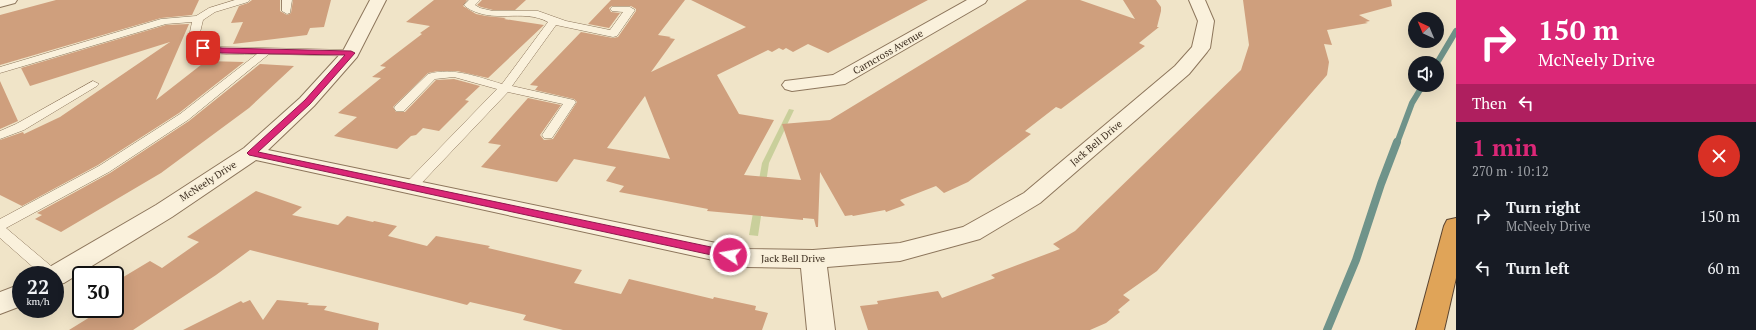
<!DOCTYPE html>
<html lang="en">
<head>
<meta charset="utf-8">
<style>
	body { margin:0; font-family:"PT Serif",serif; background:#20242c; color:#f1f3f6; height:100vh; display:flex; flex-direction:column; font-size:15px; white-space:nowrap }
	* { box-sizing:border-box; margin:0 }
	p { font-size:13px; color:#9ea1a6 }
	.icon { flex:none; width:22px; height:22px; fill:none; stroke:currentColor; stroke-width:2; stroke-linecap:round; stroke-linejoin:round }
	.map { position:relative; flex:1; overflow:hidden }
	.sheet { display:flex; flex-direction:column; background:#171b24; width:300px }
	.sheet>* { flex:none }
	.top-card { background:#db2777; color:#fff; overflow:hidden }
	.needle { width:26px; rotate:316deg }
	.buttons { position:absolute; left:1408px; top:12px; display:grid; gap:8px }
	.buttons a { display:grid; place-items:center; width:36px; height:36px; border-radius:50%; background:#171b24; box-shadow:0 4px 16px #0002; font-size:20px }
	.speed { position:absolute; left:12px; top:266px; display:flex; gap:8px; font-size:20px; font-weight:700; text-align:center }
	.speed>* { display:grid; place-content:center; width:52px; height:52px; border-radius:50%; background:#171b24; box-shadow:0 4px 16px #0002; line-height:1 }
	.speed small { font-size:10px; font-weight:400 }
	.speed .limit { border:2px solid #111; border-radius:6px; background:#fff; color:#111 }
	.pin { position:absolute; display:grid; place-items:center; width:34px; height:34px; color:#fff; margin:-17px; border-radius:8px; box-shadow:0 2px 6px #0006 }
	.me { position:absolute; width:44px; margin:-22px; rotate:282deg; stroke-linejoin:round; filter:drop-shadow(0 0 3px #0008) }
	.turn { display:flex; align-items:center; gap:14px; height:84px; padding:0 16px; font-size:18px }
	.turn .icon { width:52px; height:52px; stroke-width:2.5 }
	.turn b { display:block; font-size:28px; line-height:34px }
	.then { display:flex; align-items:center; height:38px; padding:0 16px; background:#0003; gap:8px; font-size:15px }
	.round { display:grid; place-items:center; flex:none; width:42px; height:42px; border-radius:21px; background:#20242c }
	.summary { display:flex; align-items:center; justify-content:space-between; height:68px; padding:0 16px }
	h1 { font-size:24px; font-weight:600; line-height:30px; color:#db2777 }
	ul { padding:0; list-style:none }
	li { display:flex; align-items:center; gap:12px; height:52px; padding:0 16px }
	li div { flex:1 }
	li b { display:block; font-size:15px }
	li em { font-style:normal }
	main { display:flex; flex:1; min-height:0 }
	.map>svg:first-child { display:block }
	.green { fill:#c9cf9b }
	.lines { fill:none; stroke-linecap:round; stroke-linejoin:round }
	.stream-far1 { stroke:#6f938a; stroke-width:6 }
	.stream { stroke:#6f938a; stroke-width:8 }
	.building { fill:#cf9f7d; fill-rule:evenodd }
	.lane-casing { stroke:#8d765c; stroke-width:1 }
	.street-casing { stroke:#8d765c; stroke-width:2 }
	.highway-casing { stroke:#5b4430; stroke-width:2 }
	.lane { fill:#faf1dc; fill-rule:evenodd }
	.street { fill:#faf1dc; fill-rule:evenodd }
	.highway { fill:#e0a458; fill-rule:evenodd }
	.route { fill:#db2777; stroke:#8e194d }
	.labels { text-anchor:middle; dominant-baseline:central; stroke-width:3; stroke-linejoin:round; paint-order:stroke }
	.street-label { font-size:10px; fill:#3d2e20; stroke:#f7eed8 }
</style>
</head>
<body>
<main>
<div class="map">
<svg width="1456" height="330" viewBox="0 0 1456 330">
	<rect width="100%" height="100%" fill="#f0e4c8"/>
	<path class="green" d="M 789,109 L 794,110 L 769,163 L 758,236 L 749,235 L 762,163 Z"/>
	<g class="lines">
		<path class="stream-far1" d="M 1437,63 L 1456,31
			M 1397,143 L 1412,103 L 1423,85"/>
		<path class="stream" d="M 1327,330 L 1356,260 L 1381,184 L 1397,142"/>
	</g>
	<path class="building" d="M 56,0 L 199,0 L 192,15 L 161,18 L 0,65 L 0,15 Z
		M 252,0 L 280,0 L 280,11 L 287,15 L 291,13 L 293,0 L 331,0 L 324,27 L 310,28 L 307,35 L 233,44 L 243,22 L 231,23 L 239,6 L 248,3 Z
		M 434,0 L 467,0 L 463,6 L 476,14 L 486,16 L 506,18 L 504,19 L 544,25 L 488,78 L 457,71 L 438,71 L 428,73 L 393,107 L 396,112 L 405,112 L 436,80 L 454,79 L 480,86 L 465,100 L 469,101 L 439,131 L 423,128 L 416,135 L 411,136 L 397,149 L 334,136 L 357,117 L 338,113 L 381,78 L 372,77 L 386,67 L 380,66 L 422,34 L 420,33 L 430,26 L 406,22 Z
		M 482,0 L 526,0 L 515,10 L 493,10 L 481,7 L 477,5 Z
		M 611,0 L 685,0 L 658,35 L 671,37 L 669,38 L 675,39 L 651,72 L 746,27 L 691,0 L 928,0 L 828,53 L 808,44 L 793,52 L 786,48 L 783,50 L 779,48 L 772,52 L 768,50 L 717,75 L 739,114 L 774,120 L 744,175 L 801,180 L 782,124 L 830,120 L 1027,0 L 1080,0 L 1135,19 L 1123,0 L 1156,0 L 1161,7 L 1161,11 L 1157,27 L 1159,27 L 1139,43 L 1145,46 L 1061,109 L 1056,107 L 1025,131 L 1031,134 L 968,182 L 944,193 L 936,186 L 900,200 L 905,205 L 886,212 L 885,210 L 853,216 L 852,215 L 845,216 L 820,172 L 818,227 L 816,227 L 814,219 L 803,218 L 803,220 L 707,211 L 708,209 L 619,192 L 624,186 L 606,181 L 616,167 L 574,159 L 557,182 L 481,167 L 501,145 L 488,143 L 528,98 L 561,105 L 540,135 L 544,140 L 553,139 L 577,102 L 574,99 L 535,90 L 538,86 L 530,85 L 581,32 L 613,38 L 618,37 L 636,11 L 636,9 L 631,6 L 612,6 L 609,8 L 611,12 L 620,13 L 609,28 L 588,24 ZM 645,96 L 670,159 L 607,148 Z
		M 1243,0 L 1391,0 L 1392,6 L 1359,15 L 1370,21 L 1365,22 L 1368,23 L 1327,30 L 1332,45 L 1324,44 L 1329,62 L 1327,75 L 1157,271 L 1123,295 L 1130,300 L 1118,310 L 1120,312 L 1106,323 L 1090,330 L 868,330 L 860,306 L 878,304 L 877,301 L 938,291 L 942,298 L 995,278 L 991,275 L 1060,249 L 1053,244 L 1075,231 L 1241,70 L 1249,45 Z
		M 189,24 L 156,100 L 206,61 L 244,62 L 179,113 L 98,165 L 22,206 L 0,195 L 0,140 L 23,132 L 24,134 L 60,117 L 170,42 L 30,86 L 21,68 L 166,25 Z
		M 260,64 L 294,66 L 249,108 L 161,173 L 61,232 L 35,219 L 42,215 L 37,213 L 110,173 L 189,121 Z
		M 0,81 L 18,121 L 0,129 Z
		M 256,191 L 302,207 L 292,215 L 338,225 L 347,216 L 373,222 L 374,221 L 397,226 L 388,236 L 427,246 L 436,236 L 490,246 L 488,248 L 582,270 L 574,283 L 621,294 L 629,279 L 713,299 L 714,297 L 756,306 L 755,310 L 768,313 L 762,330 L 563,330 L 523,320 L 526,315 L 470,302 L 467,305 L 444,299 L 250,250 L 216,275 L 133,330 L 69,330 L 103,309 L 115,309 L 115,282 L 150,261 L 162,268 L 199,242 L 187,237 Z
		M 250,300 L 263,320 L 277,300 L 309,303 L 307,305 L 327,306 L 324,310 L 379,323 L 378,330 L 183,330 L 241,301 L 243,303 Z"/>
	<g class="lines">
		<g class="lane-casing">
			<path id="lane" d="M 235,0 L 250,0 L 248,2 L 215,12 L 203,20 L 198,41 L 206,45 L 222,47 L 351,50 L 356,53 L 351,56 L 269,54 L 188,120 L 109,172 L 6,228 L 57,271 L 60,275 L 55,280 L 55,275 L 42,275 L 0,238 L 0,219 L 99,166 L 180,114 L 257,54 C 238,54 200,57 188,42 L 192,22 L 166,24 L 0,73 L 0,67 L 161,19 L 196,16 L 209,8 Z
				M 282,0 L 292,0 L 290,13 L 287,14 L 282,11 Z
				M 469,0 L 480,0 L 475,5 L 480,8 L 493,11 L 538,11 L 566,21 L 610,30 L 623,12 L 612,11 L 610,9 L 612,7 L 630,7 L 635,10 L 617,36 L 613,37 L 556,25 L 512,86 L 574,100 L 576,102 L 552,138 L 544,138 L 542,135 L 563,104 L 508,92 L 415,190 L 410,191 L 405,190 L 403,187 L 405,184 L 497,89 L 454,77 L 435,79 L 404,111 L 396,111 L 394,108 L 396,105 L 428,74 C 454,67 478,77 502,84 L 548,22 C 522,8 493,25 466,7 L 464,5 Z
				M 93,81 L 99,84 L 97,86 L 24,130 L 0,139 L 0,131 L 16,124 Z"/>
		</g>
		<g class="street-casing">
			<path id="street" d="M 0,0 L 17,0 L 15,3 L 0,7 Z
				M 370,0 L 386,0 L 357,57 L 314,106 L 268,150 L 745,249 L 813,250 L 900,243 L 963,227 L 1024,193 L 1175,66 L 1192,47 L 1198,21 L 1189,0 L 1205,0 L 1214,21 L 1210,48 L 1207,52 L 1189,74 L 1040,203 L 980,239 L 900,261 L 827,267 L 835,330 L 807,330 L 801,268 L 745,267 L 256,160 L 172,217 L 64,283 L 55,285 L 55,275 L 43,275 L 46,269 L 156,205 L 244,148 L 300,98 L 343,51 Z
				M 967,0 L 987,0 L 985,3 L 845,84 L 792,91 L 785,89 L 782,85 L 785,81 L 833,75 Z
				M 21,284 L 21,306 L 0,314 L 0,292 Z"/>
		</g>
		<g class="highway-casing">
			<path id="highway" d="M 1456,218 L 1456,278 L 1444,330 L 1416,330 L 1444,226 L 1447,220 Z"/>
		</g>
		<use href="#lane" class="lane"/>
		<use href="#street" class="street"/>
		<use href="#highway" class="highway"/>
	</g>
	<path class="route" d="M 203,46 L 222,48 L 351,51 L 355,53 L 310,104 L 258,152 L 730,251 L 733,252 L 735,255 L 733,258 L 730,259 L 249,155 L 247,153 L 249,151 L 305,100 L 345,55 L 222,53 L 200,50 L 200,47 Z"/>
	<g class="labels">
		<g class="street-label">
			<text transform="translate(888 52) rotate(-30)">Carncross Avenue</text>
			<text transform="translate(1096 143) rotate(-40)">Jack Bell Drive</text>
			<text transform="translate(208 181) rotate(-33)">McNeely Drive</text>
			<text x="793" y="258">Jack Bell Drive</text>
		</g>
	</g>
</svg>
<div class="buttons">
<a><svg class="needle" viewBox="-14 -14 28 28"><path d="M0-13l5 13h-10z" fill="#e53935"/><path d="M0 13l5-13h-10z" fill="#9ea1a6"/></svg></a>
<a><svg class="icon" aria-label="sound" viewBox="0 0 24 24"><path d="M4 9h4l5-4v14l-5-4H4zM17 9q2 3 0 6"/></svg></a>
</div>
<div class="speed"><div>22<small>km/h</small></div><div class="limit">30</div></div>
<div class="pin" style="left:203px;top:48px;background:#d93025"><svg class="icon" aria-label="arrive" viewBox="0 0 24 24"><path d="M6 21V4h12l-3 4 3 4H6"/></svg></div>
<svg class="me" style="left:730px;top:255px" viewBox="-20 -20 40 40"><circle r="17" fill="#db2777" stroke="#fff" stroke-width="3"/><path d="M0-11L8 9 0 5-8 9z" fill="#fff"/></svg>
</div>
<section class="sheet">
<div class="top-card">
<div class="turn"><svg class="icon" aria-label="right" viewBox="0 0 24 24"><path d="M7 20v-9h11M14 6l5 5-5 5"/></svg><div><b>150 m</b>McNeely Drive</div></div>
<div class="then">Then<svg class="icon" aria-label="left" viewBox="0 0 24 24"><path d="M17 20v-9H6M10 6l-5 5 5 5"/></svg></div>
</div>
<div class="summary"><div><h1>1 min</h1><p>270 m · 10:12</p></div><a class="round" style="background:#d93025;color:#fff"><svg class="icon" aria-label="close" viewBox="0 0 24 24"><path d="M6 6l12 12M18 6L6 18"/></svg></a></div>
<ul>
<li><svg class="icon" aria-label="right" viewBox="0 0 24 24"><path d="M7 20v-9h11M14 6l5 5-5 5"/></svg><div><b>Turn right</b><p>McNeely Drive</p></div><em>150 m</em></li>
<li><svg class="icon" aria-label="left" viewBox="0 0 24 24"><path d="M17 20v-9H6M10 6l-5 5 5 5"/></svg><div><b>Turn left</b></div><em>60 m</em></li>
</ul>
</section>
</main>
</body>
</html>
